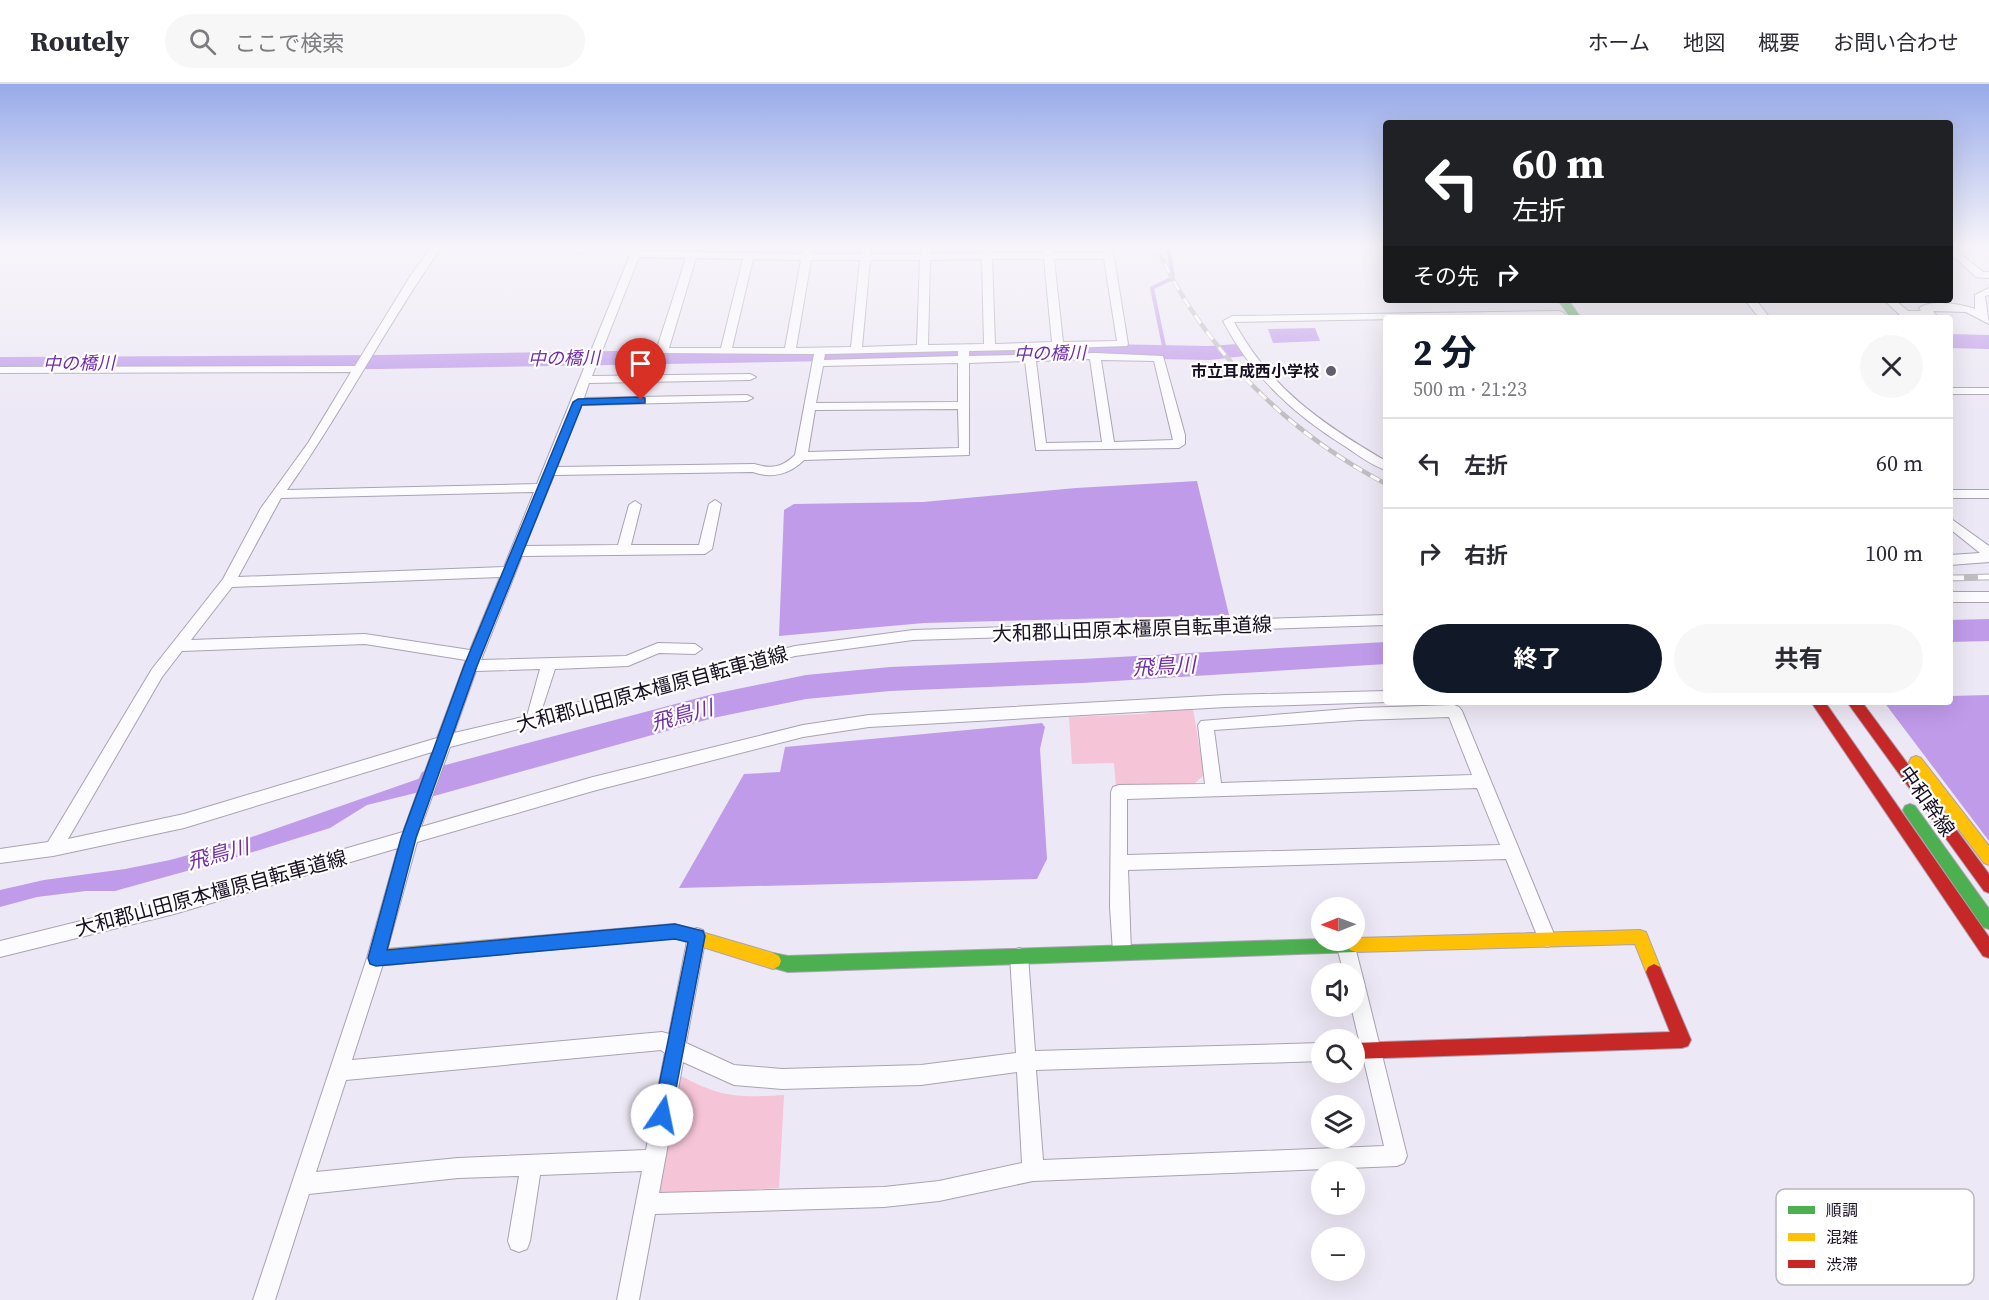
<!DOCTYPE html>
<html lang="ja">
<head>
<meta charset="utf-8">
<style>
	body { margin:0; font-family:"Source Serif 4","Noto Sans JP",serif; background:#f7f7f7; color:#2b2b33; height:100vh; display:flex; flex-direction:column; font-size:22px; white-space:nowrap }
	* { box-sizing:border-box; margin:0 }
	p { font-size:20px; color:#7c7c81 }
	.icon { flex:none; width:33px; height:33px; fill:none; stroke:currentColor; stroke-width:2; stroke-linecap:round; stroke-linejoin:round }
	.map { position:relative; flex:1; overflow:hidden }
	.sheet { position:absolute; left:1383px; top:231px; width:570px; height:390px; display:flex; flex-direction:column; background:#fff; border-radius:6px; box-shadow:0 6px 24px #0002 }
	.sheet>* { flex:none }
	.guide { position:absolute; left:1383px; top:36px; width:570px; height:183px; border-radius:6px; box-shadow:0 6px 24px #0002; background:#202124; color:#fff; overflow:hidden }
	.needle { width:39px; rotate:269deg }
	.tools { position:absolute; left:1311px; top:813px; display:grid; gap:12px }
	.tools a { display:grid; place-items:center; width:54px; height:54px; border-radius:50%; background:#fff; box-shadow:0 6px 24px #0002; font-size:30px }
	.pin { position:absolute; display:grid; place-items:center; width:51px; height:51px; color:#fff; margin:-62px -26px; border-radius:50% 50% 50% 0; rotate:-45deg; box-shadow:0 0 6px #0007 }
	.pin .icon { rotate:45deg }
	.me { position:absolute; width:66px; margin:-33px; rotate:11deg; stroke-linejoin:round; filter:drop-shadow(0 0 4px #0008) }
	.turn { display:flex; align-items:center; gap:21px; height:126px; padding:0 30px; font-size:27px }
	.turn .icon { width:78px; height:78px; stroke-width:2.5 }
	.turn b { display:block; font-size:42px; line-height:51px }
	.then { display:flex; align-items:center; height:57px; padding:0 30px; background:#0003; gap:12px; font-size:22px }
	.round { display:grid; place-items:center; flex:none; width:63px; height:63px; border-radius:32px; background:#f7f7f7 }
	.headline { display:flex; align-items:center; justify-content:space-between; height:102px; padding:0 30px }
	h1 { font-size:36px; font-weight:700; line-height:45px; color:#111827 }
	.button { display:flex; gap:12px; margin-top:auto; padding:12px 30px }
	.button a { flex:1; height:69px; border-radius:36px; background:#111827; color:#fff; font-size:24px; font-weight:700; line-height:69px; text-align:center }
	.button a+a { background:#f7f7f7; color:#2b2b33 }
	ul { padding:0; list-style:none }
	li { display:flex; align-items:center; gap:18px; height:90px; padding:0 30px; border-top:2px solid #e1e1e2 }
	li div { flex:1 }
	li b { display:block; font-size:22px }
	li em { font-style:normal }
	header { display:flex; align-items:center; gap:36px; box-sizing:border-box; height:84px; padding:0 30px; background:#fff; border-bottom:2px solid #e1e1e2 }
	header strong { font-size:28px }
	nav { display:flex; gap:33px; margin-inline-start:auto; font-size:21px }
	.search { width:420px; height:54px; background:#f7f7f7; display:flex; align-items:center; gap:15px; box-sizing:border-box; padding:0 21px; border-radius:33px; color:#7c7c81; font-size:22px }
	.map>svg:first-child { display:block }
	.green { fill:#f5c4d6 }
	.water { fill:#c09bea }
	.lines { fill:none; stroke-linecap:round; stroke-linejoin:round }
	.stream { stroke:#c09bea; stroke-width:4 }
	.river { fill:#c09bea; fill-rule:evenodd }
	.street-casing { stroke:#a9a2b2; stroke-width:2 }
	.fast-casing { stroke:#a9a2b2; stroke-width:2 }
	.slow-casing { stroke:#a9a2b2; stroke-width:2 }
	.jam-casing { stroke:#a9a2b2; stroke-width:2 }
	.street { fill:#fcfcfe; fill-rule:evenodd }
	.fast { fill:#4caf50; fill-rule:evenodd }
	.slow { fill:#ffc107; fill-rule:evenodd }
	.jam { fill:#c62828; fill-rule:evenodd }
	.rail-far1-casing { stroke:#c0bec2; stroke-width:4.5 }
	.rail-casing { stroke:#c0bec2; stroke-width:7 }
	.rail-far1 { stroke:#fff; stroke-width:3; stroke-dasharray:10; stroke-linecap:butt }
	.rail { stroke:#fff; stroke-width:4.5; stroke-dasharray:14; stroke-linecap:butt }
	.route { fill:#1a73e8; stroke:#114b97; stroke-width:1.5 }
	.poi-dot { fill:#635c6d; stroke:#fff; stroke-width:2 }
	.labels { text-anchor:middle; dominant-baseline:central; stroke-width:4.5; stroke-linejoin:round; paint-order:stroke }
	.far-poi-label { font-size:16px; font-weight:bold; fill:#191024; stroke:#fff; text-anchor:end }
	.far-water-label { font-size:18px; font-style:italic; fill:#702cab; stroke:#fff }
	.street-label { font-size:20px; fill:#191024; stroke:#fff }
	.water-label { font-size:21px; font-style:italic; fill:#702cab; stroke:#fff }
	.key { fill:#fff; stroke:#bab7bd; stroke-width:1.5 }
	.key-label { font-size:16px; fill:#191024 }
</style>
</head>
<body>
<header>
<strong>Routely</strong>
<div class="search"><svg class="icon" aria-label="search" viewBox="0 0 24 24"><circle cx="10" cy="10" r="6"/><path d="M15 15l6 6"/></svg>ここで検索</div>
<nav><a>ホーム</a><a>地図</a><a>概要</a><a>お問い合わせ</a></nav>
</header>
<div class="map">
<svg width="1989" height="1216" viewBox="0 0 1989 1216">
	<rect width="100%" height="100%" fill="#ede8f5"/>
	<path class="green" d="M 1193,625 L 1204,691 L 1195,699 L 1116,702 L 1114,679 L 1072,680 L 1069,633 L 1143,630 L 1162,626 Z
		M 676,989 C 718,1013 736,1014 784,1011 L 779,1104 L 654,1112 Z"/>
	<path class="water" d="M 1315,244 L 1320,257 L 1273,259 L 1268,245 Z
		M 1197,397 L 1229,531 L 924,539 L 779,552 L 784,426 L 794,420 L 923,418 L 1076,404 Z
		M 1989,611 L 1989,757 L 1884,618 L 1950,618 L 1950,612 Z
		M 1042,639 L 1045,643 L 1040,665 L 1047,775 L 1037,795 L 679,804 L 744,690 L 780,688 L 785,663 Z
		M 467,683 L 484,692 L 367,721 L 330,744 L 237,773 L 115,807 L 86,807 L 37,813 L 0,823 L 0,806 L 44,796 L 125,785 L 170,776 L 243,756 L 418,695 Z"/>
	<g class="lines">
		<path class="stream" d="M 1165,267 L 1152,204 L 1173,194 L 1168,161"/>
		<path class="river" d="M 1950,250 L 1989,251 L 1989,265 L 1950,264 Z
			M 1055,259 L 1209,262 L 1237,260 L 1245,262 L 1249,267 L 1245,272 L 1209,276 L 1055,273 L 379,285 L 0,287 L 0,273 L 379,271 Z
			M 1989,535 L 1989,557 L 1950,558 L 1950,536 Z
			M 1386,558 L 1386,580 L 1082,599 L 890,607 L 806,615 L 713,634 L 434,712 L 422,708 L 417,698 L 422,688 L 434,684 L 713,610 L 806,591 L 890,583 L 1082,575 Z"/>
		<g class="street-casing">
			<path id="street" d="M 433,161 L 443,161 C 387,240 343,327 287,406 L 537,400 L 634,161 L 644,161 L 641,167 L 802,170 L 804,161 L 814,161 L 812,170 L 861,170 L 862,161 L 872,161 L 871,170 L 921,170 L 921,161 L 931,161 L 931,170 L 982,169 L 982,161 L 992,161 L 992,169 L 1043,169 L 1042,161 L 1052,161 L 1053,169 L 1103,169 L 1102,161 L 1112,161 L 1128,260 L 1127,262 L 1035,265 L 1035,271 L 1095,269 L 1163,272 L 1185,351 L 1185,360 L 1179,364 L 1036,366 L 1025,277 L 969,279 L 969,371 L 804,376 C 790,390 772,395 753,388 L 554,391 L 525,462 L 618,461 L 629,421 L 635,417 L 641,421 L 631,461 L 699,461 L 709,420 L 715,416 L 721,420 L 712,465 L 705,470 L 522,472 L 481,576 L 626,572 L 658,559 L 695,560 L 702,565 L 695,570 L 659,569 L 628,582 L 555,585 L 541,628 L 795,562 L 913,546 L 1386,531 L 1386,541 L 913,556 L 795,572 L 450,663 L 421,743 L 593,693 L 803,641 L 869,631 L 1226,611 L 1386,607 L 1386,618 L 1388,618 L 1226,623 L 869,643 L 803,653 L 593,707 L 417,758 L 385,874 L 352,976 L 662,948 L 669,950 L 688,852 L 691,846 L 697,844 L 703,846 L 706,852 L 686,959 L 734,981 L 782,985 L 921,981 L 1016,969 L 1010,872 L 1013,866 L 1019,864 L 1025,866 L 1028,872 L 1035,967 L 1322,959 L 1322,977 L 1036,986 L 1043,1076 L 1384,1062 L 1351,922 L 1354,922 L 1354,890 L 1344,890 L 1337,863 L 1340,857 L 1351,856 L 1355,863 L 1362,890 L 1407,1072 L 1404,1079 L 1397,1082 L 1033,1097 L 939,1117 L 884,1123 L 655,1130 L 639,1216 L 617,1216 L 642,1087 L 540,1091 L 530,1157 L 527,1165 L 519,1168 L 511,1165 L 508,1157 L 519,1092 L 458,1094 L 309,1110 L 275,1216 L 253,1216 L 367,874 L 398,764 L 174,830 L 0,873 L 0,857 L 174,814 L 403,748 L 432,668 L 184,744 L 53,772 L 0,779 L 0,765 L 48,758 L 152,585 L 223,495 L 261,424 L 308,359 L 351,288 L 0,289 L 0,283 L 355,282 L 411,191 ZM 639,173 L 686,174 L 656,267 L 658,269 L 814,270 L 795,371 C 781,384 772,385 754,380 L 557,383 L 581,321 L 747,317 L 753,314 L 747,311 L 584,314 L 589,299 L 750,296 L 756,293 L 750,290 L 592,292 ZM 696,174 L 743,175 L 721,264 L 669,264 ZM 753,175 L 801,176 L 785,264 L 732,264 ZM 982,175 L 984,260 L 928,261 L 930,176 ZM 992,175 L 1044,175 L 1052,258 L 995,260 ZM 1054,175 L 1104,175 L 1117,257 L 1063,258 ZM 811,176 L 860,176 L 851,263 L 796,264 ZM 870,176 L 920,176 L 917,261 L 862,263 ZM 1024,266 L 1024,271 L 969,272 L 969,267 ZM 958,267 L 958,272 L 824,276 L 825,270 ZM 1090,275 L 1102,358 L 1046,359 L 1036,277 ZM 1101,276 L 1154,277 L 1173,356 L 1114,358 ZM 958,279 L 958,318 L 816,319 L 823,282 ZM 958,325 L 959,364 L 808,368 L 815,326 ZM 534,408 L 504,483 L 238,493 L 281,414 ZM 500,493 L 470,566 L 365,550 L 191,556 L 232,503 ZM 365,560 L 466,576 L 437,654 L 184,730 L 68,755 L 162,593 L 182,567 ZM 540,585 L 527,632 L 454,649 L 476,587 ZM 661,966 L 665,969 L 646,1066 L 458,1074 L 316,1088 L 346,996 ZM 683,978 L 734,1001 L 782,1005 L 921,1001 L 1017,988 L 1022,1079 L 939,1097 L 884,1103 L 659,1109 Z
				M 575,161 L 585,161 L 581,168 L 578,169 L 573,166 Z
				M 605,161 L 615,161 L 611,167 L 608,168 L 603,165 Z
				M 1950,161 L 1983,188 L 1989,188 L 1989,194 L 1976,193 L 1950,169 Z
				M 1989,204 L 1989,211 L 1985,212 L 1989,240 L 1966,228 L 1933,227 L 1936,231 L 1932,234 L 1901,232 L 1884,216 L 1895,216 L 1908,227 L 1921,227 L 1919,224 C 1931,215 1961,220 1975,225 L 1975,211 Z
				M 1745,216 L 1756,216 L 1770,234 L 1759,234 Z
				M 1560,227 L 1565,230 L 1564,232 L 1234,238 C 1270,304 1322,340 1386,377 L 1386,386 C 1372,382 1358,371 1346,363 C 1294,331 1252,292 1223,237 L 1232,232 Z
				M 1950,304 L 1989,304 L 1989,310 L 1950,310 Z
				M 1950,406 L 1989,406 L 1989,414 L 1950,414 Z
				M 1950,434 L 1989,462 L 1989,478 L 1950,481 L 1950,471 L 1980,469 L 1950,445 Z
				M 1950,508 L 1989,508 L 1989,518 L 1950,518 Z
				M 1454,621 L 1459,623 L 1462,627 L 1556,855 L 1553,861 L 1547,863 L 1541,861 L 1506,775 L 1128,786 L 1131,868 L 1128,874 L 1122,876 L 1116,874 L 1113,868 L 1110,823 L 1111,708 L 1113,703 L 1119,701 L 1205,700 L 1198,641 L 1201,637 L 1359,624 ZM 1449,633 L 1472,691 L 1221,699 L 1214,646 L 1359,636 ZM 1477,704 L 1500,761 L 1127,771 L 1127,715 Z"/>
		</g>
		<g class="fast-casing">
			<path id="fast" d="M 1558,216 L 1568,216 L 1581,234 L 1571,234 Z
				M 1910,720 L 1915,722 L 1989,825 L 1989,845 L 1983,843 L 1905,730 L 1903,726 L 1905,722 Z
				M 1354,854 L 1362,856 L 1364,861 L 1362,866 L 1356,868 L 788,888 L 767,882 L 765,877 L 767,872 L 773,869 L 788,872 L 1322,855 L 1322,856 L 1354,856 Z"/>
		</g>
		<g class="slow-casing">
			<path id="slow" d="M 1916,672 L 1921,674 L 1989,762 L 1989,781 L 1984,779 L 1911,682 L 1909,678 L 1911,674 Z
				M 674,840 L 773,869 L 779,872 L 781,877 L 779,882 L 773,885 L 674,854 L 376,882 L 370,879 L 368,874 L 370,869 L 376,866 Z
				M 1640,846 L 1646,848 L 1662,888 L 1660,893 L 1654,896 L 1648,893 L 1635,860 L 1356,868 L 1350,866 L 1348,861 L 1350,856 L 1354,856 L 1356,854 Z"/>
		</g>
		<g class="jam-casing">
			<path id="jam" d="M 1811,618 L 1825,618 L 1989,853 L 1989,874 L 1983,872 Z
				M 1847,618 L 1862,618 L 1989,790 L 1989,809 L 1984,807 Z
				M 1654,880 L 1660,883 L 1691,956 L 1688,962 L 1682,964 L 1354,975 L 1354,959 L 1670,948 L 1646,888 L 1648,883 Z"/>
		</g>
		<use href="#street" class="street"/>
		<use href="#fast" class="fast"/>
		<use href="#slow" class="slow"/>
		<use href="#jam" class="jam"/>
		<g class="rail-far1-casing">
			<path id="rail-far1" d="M 1157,161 C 1169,193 1187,221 1207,248 C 1255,313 1314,362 1386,400"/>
		</g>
		<g class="rail-casing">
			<path id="rail" d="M 1950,494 L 1989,493"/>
		</g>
		<use href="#rail-far1" class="rail-far1"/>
		<use href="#rail" class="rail"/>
	</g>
	<linearGradient id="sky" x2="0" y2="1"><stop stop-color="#98aae9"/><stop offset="0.49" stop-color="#f7f5fa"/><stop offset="1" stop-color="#f7f5fa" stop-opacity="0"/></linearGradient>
	<rect width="1989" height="331" fill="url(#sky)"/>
	<path class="route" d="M 641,313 L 645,314 L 645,319 L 582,321 L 477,582 L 416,754 L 387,866 L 675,840 L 703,847 L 705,852 L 671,1031 L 668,1038 L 662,1040 L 655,1038 L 653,1031 L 688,858 L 675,855 L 376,882 L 370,880 L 368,874 L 401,754 L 464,582 L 573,318 L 578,315 Z"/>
	<circle class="poi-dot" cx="1331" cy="287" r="6"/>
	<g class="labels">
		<g class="far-poi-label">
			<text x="1319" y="287">市立耳成西小学校</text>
		</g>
		<g class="far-water-label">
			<text transform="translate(1050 269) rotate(-1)">中の橋川</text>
			<text transform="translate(564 274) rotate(-1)">中の橋川</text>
			<text transform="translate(79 279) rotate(-1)">中の橋川</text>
		</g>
		<g class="street-label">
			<text transform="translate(1132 545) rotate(-2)">大和郡山田原本橿原自転車道線</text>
			<text transform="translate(652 605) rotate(-15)">大和郡山田原本橿原自転車道線</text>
			<text transform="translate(1927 717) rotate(55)">中和幹線</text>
			<text transform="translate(211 809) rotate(-15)">大和郡山田原本橿原自転車道線</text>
		</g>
		<g class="water-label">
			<text transform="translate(1164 582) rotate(-3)">飛鳥川</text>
			<text transform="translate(682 631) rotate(-15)">飛鳥川</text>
			<text transform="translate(218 770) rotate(-15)">飛鳥川</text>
		</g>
	</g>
	<rect x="1776" y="1105" width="198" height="96" rx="9" class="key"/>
	<rect x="1788" y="1122" width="27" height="8" fill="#4caf50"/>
	<rect x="1788" y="1149" width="27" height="8" fill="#ffc107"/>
	<rect x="1788" y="1176" width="27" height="8" fill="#c62828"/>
	<g class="key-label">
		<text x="1826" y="1132">順調</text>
		<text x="1826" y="1159">混雑</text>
		<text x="1826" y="1186">渋滞</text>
	</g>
</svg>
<div class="tools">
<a><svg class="needle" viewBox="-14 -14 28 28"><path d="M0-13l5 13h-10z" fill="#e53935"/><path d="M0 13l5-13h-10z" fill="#7c7c81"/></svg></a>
<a><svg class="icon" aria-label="sound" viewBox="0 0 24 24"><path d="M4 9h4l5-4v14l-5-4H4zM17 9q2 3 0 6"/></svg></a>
<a><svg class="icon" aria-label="search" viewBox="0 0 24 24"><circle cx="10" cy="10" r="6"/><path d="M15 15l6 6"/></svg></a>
<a><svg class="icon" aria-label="layers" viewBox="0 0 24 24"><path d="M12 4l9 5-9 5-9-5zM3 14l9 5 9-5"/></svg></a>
<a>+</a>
<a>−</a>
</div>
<div class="pin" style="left:641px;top:316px;background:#d93025"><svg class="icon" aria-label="arrive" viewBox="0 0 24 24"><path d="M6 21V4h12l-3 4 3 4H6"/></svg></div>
<svg class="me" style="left:662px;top:1031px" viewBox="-20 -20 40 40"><circle r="19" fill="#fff"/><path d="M0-13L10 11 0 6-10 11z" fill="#1a73e8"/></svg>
<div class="guide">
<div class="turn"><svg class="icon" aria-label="left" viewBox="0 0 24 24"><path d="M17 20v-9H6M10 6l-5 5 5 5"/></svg><div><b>60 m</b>左折</div></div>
<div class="then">その先<svg class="icon" aria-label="right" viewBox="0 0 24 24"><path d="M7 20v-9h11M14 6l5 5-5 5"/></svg></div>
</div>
<section class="sheet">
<div class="headline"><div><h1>2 分</h1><p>500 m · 21:23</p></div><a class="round"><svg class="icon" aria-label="close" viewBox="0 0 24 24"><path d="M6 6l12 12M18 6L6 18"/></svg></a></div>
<ul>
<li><svg class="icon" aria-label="left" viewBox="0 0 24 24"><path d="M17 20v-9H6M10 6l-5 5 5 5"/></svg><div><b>左折</b></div><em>60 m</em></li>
<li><svg class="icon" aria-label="right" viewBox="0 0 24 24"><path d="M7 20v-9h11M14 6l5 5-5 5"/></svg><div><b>右折</b></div><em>100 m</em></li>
</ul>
<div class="button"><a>終了</a><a>共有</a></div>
</section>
</div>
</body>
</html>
